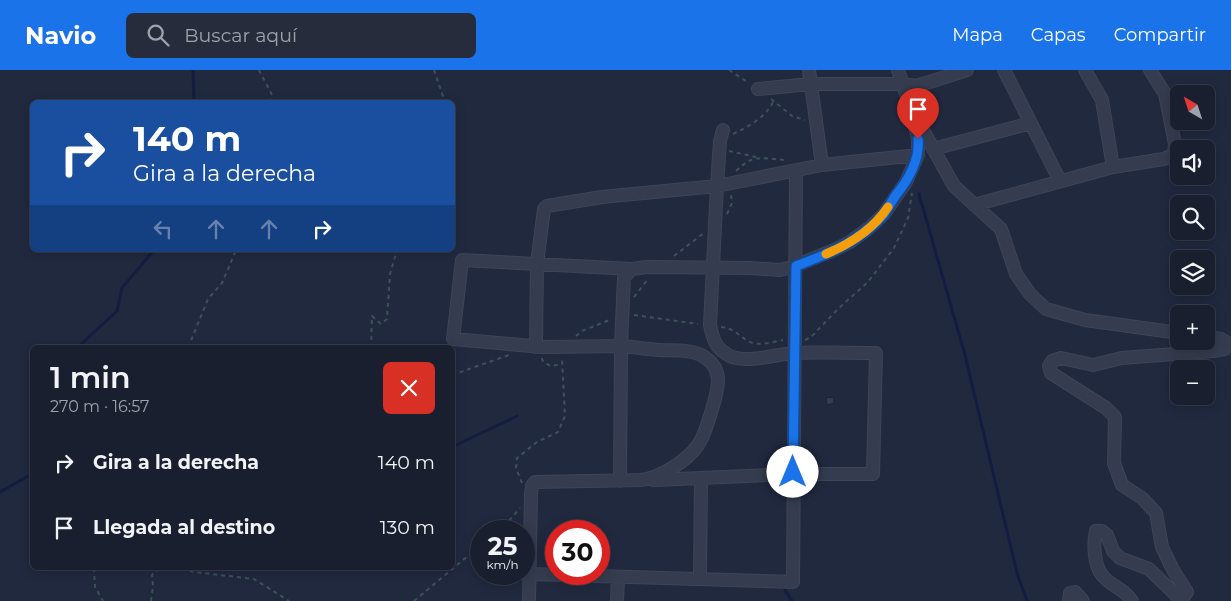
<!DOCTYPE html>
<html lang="es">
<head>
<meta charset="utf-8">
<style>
	body { margin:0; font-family:Montserrat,sans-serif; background:#262c3b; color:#f1f3f6; height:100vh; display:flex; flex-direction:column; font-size:19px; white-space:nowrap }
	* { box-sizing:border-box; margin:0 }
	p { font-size:16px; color:#9fa2aa }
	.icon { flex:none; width:28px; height:28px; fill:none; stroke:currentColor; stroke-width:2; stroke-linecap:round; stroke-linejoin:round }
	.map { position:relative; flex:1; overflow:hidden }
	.sheet { position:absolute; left:30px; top:275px; width:425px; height:225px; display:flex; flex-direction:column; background:#191f2f; border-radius:8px; box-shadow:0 2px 12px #0003,0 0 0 1px #373d4b }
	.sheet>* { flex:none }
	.top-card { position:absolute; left:30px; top:30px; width:425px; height:152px; border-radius:8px; box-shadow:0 2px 12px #0003,0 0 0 1px #373d4b; background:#1a4fa0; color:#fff; overflow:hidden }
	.needle { width:32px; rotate:321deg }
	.tools { position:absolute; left:1170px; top:15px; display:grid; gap:10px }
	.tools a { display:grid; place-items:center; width:45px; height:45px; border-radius:8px; background:#191f2f; box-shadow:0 2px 12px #0003,0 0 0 1px #373d4b; font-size:25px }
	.speed { position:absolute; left:470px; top:450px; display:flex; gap:10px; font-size:25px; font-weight:700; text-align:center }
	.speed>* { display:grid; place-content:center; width:65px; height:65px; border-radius:50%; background:#191f2f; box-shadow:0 2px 12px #0003,0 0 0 1px #373d4b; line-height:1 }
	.speed small { font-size:12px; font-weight:400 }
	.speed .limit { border:8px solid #d22; background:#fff; color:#111 }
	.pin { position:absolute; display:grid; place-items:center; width:42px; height:42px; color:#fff; margin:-51px -21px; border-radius:50% 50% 50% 0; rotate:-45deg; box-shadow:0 0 5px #0007 }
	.pin .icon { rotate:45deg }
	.me { position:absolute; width:55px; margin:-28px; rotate:0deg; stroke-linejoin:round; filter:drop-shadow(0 0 4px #0008) }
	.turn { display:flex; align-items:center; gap:18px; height:105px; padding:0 20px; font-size:22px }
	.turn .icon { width:65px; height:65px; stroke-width:2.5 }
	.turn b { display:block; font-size:35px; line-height:42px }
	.lanes { display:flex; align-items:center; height:48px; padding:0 20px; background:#0003; justify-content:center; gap:25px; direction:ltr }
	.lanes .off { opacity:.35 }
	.round { display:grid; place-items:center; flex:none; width:52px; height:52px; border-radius:8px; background:#262c3b }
	.summary { display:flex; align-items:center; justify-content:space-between; height:85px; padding:0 20px }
	h1 { font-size:30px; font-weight:600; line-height:38px }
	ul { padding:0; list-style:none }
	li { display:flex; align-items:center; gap:15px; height:65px; padding:0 20px }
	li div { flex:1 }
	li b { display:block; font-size:19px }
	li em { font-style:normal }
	header { display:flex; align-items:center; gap:30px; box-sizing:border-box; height:70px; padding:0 25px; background:#1a73e8; color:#fff }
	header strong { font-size:24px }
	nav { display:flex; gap:28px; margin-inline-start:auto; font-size:18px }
	.search { width:350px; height:45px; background:#262c3b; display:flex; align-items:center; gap:12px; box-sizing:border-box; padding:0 18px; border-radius:8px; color:#9fa2aa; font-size:19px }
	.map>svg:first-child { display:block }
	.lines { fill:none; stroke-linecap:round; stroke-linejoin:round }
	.stream { stroke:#131e3e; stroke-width:3 }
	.building { fill:#323c56; stroke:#1c2336 }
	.minor-casing { stroke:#3e4558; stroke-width:14 }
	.path { stroke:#3c5258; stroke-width:2; stroke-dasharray:4 4; stroke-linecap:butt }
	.minor { stroke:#353c4f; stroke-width:12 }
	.route-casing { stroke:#114b97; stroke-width:12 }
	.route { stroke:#1a73e8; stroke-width:9 }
	.slow { stroke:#f59e0b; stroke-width:9 }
</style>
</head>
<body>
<header>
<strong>Navio</strong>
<div class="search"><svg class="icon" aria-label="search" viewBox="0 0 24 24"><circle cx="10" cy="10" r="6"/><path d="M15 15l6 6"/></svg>Buscar aquí</div>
<nav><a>Mapa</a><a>Capas</a><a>Compartir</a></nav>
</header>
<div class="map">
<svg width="1231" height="531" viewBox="0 0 1231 531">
	<rect width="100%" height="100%" fill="#21293f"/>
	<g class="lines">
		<path class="stream" d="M 193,0 L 194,32
			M 919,124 L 965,285 L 1017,503 L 1027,531
			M 77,278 L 117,241 L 122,218 L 154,180
			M 32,315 L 32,319
			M 452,377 L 517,346
			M 0,422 L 32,404
			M 782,515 L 792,531"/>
	</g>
	<path class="building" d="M 833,327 L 834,333 L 827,335 L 826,328 Z"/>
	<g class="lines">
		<g class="minor-casing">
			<path id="minor" d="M 1004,0 L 1060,111
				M 1085,0 L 1102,30 L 1113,97
				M 758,19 L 811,14 L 902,14 L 917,16 L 967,0
				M 919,53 L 954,116 L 1001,159 L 1016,204 L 1030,224 L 1046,239 L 1085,250 L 1179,263
				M 933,79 L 1031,53
				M 822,95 L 918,85
				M 974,135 L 1113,97 L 1164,89 L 1174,84 L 1175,74 L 1165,24 L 1150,0
				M 536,277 L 537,194 L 544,139 L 547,136 L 602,127 L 717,116 L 822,95 L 809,0
				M 654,410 L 793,404 L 873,404 L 876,283 C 849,283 822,282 795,283 C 776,284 747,294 730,286 C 716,279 713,270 710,255 L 717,116 L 720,71 L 723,60
				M 620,411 L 621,276 L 543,277 L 453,269 L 462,190 L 632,199
				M 530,504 L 793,512 L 796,101
				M 700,509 L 701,408
				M 529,531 L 531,424 L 532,416 L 535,412 L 640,410 C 659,409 688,390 698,375 C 705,365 707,354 711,343 C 717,321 727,299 701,285 C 689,279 672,281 659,280 C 646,279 634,277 621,276 L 624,207 L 632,199 L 647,197 L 750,198 L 780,200 L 792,197 L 834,180 L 850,172 L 869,158 L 884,144 L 906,112 L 918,85 L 918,69 L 911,39 L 898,0
				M 617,531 L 618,507
				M 1069,531 L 1070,523 L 1075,522 L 1083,531
				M 1132,531 C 1125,519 1110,516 1102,505 C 1094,495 1093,473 1096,461 L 1102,461 L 1107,465 L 1113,481 L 1120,488 L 1149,499 L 1177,526 L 1184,526 L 1187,522 L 1173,500 L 1162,477 L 1156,443 L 1142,428 L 1122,415 L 1114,393 L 1115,347 L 1106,338 L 1051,303 L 1049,296 L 1052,291 L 1061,288 L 1093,295 L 1122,288 L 1213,281 L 1225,279 L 1228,273 L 1221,269 L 1206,267"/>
		</g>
		<path class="path" d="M 259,0 L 272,25 L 270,32
			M 434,0 L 445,32
			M 729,0 L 749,13
			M 771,29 L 792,46 L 805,50
			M 733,64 C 749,56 765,48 773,32
			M 729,81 L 756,87
			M 736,101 C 753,84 761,88 784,90
			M 727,144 L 732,133 L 731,125
			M 674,186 L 704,163
			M 634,227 L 648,209
			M 634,245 L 698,254
			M 721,257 C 733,258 738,265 748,271 C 758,277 772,272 783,270
			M 576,266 L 582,261 L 612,249
			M 805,270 L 811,267 L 839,238 L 868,212 L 894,178 L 908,148 L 912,123
			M 190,278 L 190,273 L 208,229 L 222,213 L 236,180
			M 371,278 L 372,246 L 381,254 L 387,249 L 390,204 L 397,180
			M 542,288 L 543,292 L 551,296 L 562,294
			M 452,305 L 509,285
			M 522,413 L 516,398 L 517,388 L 537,372 L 558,362 L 565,346 L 562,289
			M 497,461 L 508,452 L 520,438
			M 94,498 L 95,517 L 103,531
			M 182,498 L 194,502 L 254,509 L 289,531
			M 151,531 L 153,516 L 152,505 L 160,498
			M 414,531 L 481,475"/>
		<use href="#minor" class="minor"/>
	</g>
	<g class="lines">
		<g class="route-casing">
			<path id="route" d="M 793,402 L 796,196 C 828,184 861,171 884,144 C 888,138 892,131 896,125 C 909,109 920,90 918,69"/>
		</g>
		<use href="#route" class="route"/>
		<path class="slow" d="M 826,184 C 850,174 874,158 888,137"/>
	</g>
</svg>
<div class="tools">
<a><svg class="needle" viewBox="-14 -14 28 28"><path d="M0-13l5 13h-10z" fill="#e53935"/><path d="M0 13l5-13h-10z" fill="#9fa2aa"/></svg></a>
<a><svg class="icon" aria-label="sound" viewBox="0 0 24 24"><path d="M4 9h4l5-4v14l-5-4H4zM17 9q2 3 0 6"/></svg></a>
<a><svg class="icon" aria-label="search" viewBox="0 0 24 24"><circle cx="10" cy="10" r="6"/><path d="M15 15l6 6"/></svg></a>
<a><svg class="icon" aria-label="layers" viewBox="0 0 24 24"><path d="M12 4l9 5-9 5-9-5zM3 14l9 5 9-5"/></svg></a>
<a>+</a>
<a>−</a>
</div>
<div class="speed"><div>25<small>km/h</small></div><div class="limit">30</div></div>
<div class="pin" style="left:918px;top:69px;background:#d93025"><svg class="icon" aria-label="arrive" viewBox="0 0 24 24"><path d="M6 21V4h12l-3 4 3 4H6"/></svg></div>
<svg class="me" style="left:793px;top:402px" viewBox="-20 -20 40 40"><circle r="19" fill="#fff"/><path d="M0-13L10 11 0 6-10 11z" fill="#1a73e8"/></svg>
<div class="top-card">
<div class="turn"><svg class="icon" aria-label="right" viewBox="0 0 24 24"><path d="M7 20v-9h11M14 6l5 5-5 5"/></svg><div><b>140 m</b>Gira a la derecha</div></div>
<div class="lanes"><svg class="icon off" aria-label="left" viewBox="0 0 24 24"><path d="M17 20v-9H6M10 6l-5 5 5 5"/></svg><svg class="icon off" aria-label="ahead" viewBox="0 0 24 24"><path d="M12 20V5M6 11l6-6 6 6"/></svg><svg class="icon off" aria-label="ahead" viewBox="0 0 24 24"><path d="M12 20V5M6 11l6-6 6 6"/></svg><svg class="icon" aria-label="right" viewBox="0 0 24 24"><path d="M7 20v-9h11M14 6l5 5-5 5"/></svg></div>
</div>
<section class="sheet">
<div class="summary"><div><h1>1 min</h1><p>270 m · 16:57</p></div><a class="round" style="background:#d93025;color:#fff"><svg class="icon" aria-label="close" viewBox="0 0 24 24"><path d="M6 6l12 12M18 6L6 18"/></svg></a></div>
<ul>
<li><svg class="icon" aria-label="right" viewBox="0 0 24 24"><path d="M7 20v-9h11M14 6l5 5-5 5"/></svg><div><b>Gira a la derecha</b></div><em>140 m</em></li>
<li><svg class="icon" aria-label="arrive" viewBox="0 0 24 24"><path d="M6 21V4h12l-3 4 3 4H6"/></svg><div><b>Llegada al destino</b></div><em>130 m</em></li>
</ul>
</section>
</div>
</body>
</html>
